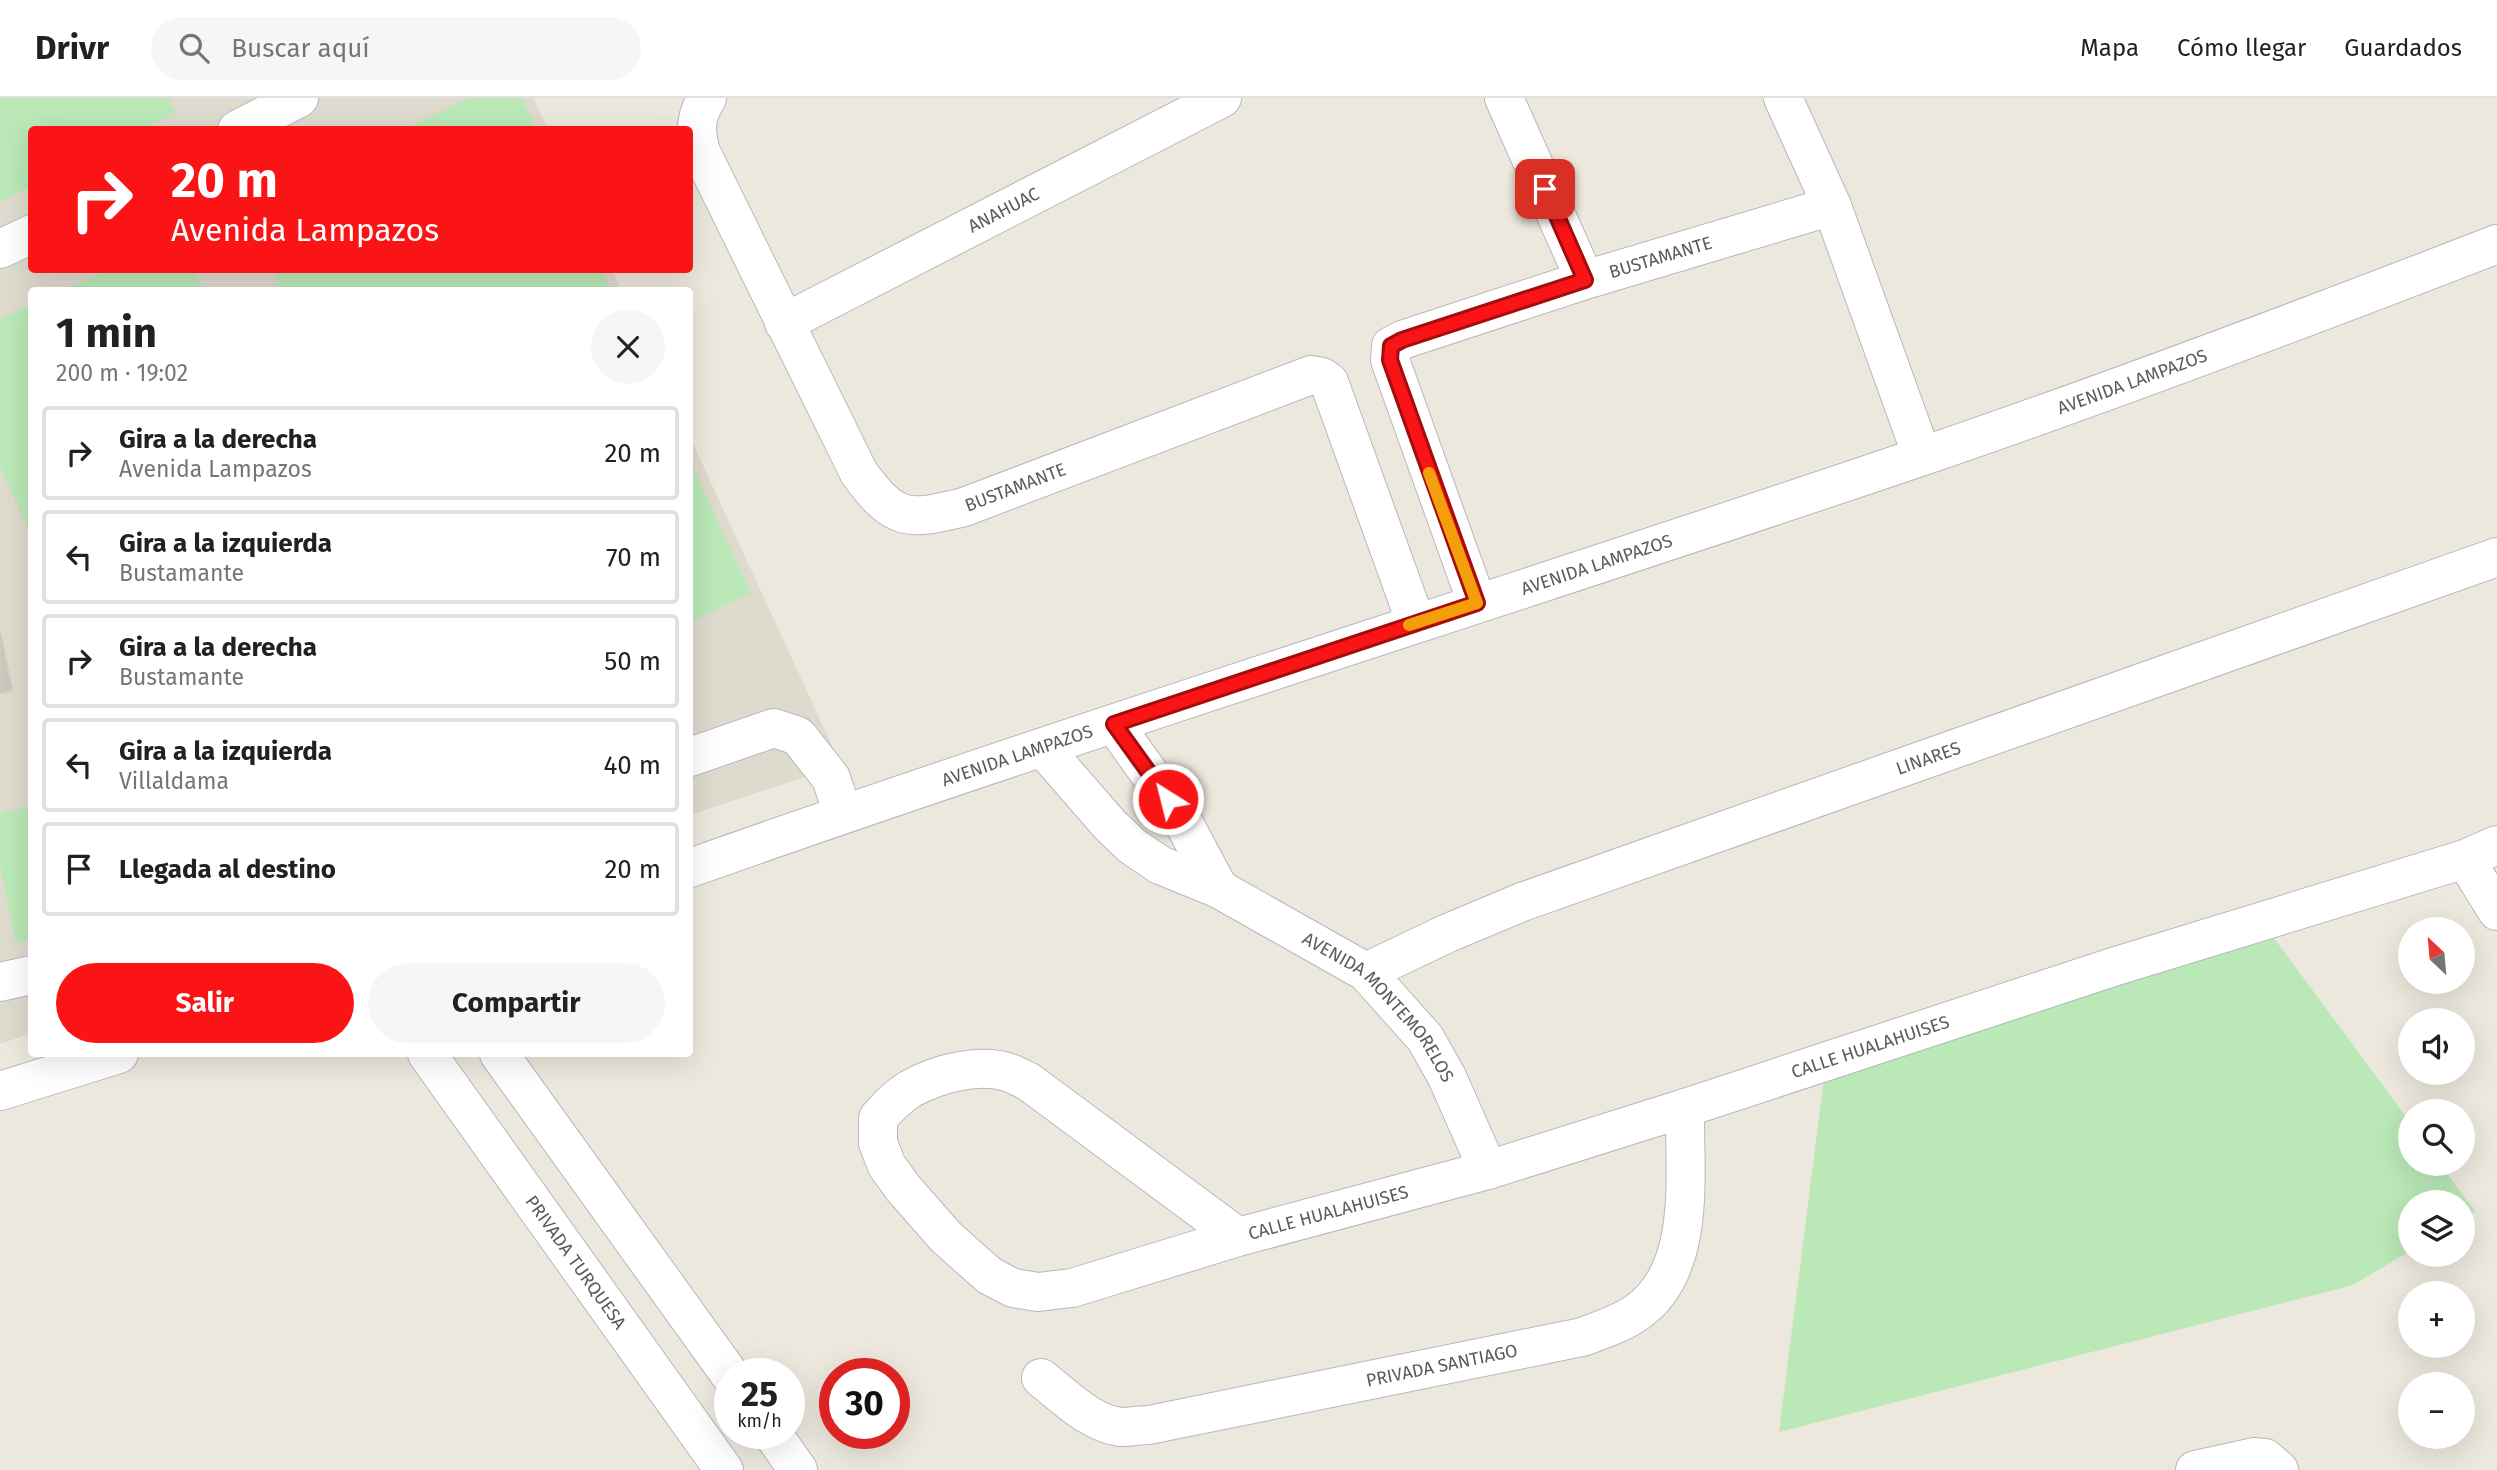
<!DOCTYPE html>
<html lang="es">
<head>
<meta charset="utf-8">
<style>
	body { margin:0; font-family:"Fira Sans",sans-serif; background:#f6f6f6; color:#202124; height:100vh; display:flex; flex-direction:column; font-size:26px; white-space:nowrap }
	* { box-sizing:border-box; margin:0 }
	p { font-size:23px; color:#757577 }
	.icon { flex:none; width:38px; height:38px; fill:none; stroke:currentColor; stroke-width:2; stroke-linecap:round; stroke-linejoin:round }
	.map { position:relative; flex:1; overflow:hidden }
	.drawer { position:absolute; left:28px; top:189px; width:665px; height:770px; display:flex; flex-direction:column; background:#fff; border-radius:7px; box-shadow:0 7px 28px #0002 }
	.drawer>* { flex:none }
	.hud { position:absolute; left:28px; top:28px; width:665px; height:147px; border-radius:7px; box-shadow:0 7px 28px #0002; background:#fb1415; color:#fff; overflow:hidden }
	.needle { width:46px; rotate:334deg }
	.buttons { position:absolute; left:2398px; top:819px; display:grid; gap:14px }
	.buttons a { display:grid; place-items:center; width:77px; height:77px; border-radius:50%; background:#fff; box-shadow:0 7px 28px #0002; font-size:35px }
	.speed { position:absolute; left:714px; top:1260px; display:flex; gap:14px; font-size:35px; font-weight:700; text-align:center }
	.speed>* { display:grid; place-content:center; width:91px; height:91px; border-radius:50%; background:#fff; box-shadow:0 7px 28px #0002; line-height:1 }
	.speed small { font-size:18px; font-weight:400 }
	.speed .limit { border:10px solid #d22; background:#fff; color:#111 }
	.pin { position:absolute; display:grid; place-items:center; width:60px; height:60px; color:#fff; margin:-30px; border-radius:14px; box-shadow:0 4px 10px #0006 }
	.me { position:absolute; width:77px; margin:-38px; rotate:324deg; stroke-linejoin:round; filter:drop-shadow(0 0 5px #0008) }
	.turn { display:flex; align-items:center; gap:24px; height:147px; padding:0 28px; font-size:32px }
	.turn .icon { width:91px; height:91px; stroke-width:2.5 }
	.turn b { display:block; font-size:49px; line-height:60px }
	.round { display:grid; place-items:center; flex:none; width:74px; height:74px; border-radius:37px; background:#f6f6f6 }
	.head { display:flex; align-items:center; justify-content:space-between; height:119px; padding:0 28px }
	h1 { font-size:42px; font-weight:700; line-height:52px }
	.primary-button { display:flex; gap:14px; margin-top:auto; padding:14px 28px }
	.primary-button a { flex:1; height:80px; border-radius:42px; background:#fb1415; color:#fff; font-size:28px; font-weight:700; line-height:80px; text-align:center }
	.primary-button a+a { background:#f6f6f6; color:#202124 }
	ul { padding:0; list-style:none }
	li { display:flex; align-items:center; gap:21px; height:94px; margin:0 14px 10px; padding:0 14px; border:4px solid #e0e0e0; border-radius:7px }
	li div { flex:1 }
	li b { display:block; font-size:26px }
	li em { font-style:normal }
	header { display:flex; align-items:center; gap:42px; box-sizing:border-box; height:98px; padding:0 35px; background:#fff; border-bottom:2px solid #e0e0e0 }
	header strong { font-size:33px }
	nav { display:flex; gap:38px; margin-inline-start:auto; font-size:24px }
	.search { width:490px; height:63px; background:#f6f6f6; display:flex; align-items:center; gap:18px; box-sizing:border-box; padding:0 24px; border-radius:38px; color:#757577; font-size:26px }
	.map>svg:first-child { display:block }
	.education { fill:#dfdace }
	.green { fill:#bae8b6 }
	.building { fill:#ccc6bf; stroke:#d1c9bb; stroke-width:2 }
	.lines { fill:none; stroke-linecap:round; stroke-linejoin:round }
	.minor-casing { stroke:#b4b8bd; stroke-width:40 }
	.minor { stroke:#fff; stroke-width:38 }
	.route-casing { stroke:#a30d0e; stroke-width:18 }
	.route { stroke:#fb1415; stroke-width:12 }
	.slow { stroke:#f59e0b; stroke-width:12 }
	.labels { text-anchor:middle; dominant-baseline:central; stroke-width:7; stroke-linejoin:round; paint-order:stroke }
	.street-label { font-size:18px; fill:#575c61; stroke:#fff }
</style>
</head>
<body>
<header>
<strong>Drivr</strong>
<div class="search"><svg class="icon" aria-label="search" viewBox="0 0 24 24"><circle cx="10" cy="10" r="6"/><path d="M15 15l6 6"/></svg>Buscar aquí</div>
<nav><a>Mapa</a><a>Cómo llegar</a><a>Guardados</a></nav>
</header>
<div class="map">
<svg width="2497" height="1372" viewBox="0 0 2497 1372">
	<rect width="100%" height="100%" fill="#ede8dd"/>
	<path class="education" d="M 0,0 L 533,0 L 548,31 L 32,32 L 32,172 L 612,172 L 622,192 L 32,192 L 32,935 L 0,946 Z
		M 690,339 L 841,667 L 690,717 Z"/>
	<path class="green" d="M 0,0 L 168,0 L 176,15 L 144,31 L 32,32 L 31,88 L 0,104 Z
		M 471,0 L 522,0 L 537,31 L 403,31 Z
		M 108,172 L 194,172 L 203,192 L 62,192 Z
		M 273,172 L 601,172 L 611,192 L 282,192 Z
		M 31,206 L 31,437 L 0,369 L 0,221 Z
		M 690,363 L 751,495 L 690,524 Z
		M 31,708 L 31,841 L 16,844 L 0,768 L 0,715 Z
		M 2268,832 L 2410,1024 L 2410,1066 L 2440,1066 L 2475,1113 L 2462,1121 L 2462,1104 L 2410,1104 L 2410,1153 L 2353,1187 L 1779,1334 L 1824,980 Z"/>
	<path class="building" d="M 0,535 L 12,592 L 0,595 Z"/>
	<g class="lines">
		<g class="minor-casing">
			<g id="minor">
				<path id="s1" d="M 707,0 C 695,19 695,33 701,54 L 859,375 C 895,424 907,423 964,409 L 1311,277 L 1322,279 L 1329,284 L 1416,525"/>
				<path d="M 1504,0 L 1585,182"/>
				<path d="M 1783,0 L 1832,108 L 1922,358"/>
				<path d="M 237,32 L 299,0"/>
				<path d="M 0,151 L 32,136"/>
				<path id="s2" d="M 784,225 L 1222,0"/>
				<path id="s3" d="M 1477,505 L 1390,262 L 1391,248 L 1402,242 L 1585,182 L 1832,108"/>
				<path d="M 1114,626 L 1181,720 L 1219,791"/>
				<path id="s4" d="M 1043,650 L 1110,727 L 1132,748 L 1160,767 L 1219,791 L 1366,874 L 1425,940 L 1447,979 L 1488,1072"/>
				<path d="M 690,659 L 774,630 L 798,638 L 831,680 L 843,716"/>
				<path d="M 2465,761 L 2497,813"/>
				<path id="s5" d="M 690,770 C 1097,626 1511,498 1920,359 C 2114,293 2306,220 2497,146"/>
				<path id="s6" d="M 1366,874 L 1448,835 L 1522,804 L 2497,459"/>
				<path d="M 0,884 L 32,877"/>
				<path id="s7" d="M 427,956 L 724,1372"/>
				<path d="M 499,956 L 730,1277"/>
				<path d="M 0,993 L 119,956"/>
				<path id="s8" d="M 1238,1139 L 1029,984 C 1023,981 1016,977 1010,975 C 980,964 937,976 910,991 C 897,999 888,1009 878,1020 L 878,1045 L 887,1068 L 903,1090 L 945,1138 L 966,1157 L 990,1178 L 1013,1190 L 1038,1194 L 1072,1190 L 1238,1139 L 1488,1072 L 1685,1010 L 2113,869 L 2465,761 L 2497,747"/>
				<path id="s9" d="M 1041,1280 C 1064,1298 1091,1326 1121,1329 C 1130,1329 1140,1327 1149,1327 L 1582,1239 C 1601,1232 1620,1226 1636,1215 C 1698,1173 1684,1075 1685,1010"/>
				<path d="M 772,1335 L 798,1372"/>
				<path d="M 2195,1372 L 2254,1359 L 2265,1360 L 2279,1372"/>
			</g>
		</g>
		<use href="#minor" class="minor"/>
	</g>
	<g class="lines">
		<g class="route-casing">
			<path id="route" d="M 1168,701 L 1114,626 L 1477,505 L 1390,262 L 1391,248 L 1402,242 L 1585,182 L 1545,91"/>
		</g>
		<use href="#route" class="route"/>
		<path class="slow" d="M 1409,527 L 1477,505 L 1429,375"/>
	</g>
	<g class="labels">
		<g class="street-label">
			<text stroke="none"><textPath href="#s2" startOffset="247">ANAHUAC</textPath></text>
			<text stroke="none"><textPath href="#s3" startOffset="556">BUSTAMANTE</textPath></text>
			<text stroke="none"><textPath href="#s5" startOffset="1522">AVENIDA LAMPAZOS</textPath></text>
			<text stroke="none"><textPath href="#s1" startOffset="592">BUSTAMANTE</textPath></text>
			<text stroke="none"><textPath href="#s5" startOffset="956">AVENIDA LAMPAZOS</textPath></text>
			<text stroke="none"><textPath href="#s5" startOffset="346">AVENIDA LAMPAZOS</textPath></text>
			<text stroke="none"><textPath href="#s6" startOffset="602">LINARES</textPath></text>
			<text stroke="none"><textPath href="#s4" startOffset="432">AVENIDA MONTEMORELOS</textPath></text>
			<text stroke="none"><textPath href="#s8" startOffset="1549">CALLE HUALAHUISES</textPath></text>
			<text stroke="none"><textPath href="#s8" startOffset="982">CALLE HUALAHUISES</textPath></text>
			<text stroke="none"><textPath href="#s7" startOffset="256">PRIVADA TURQUESA</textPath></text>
			<text stroke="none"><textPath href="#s9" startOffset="422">PRIVADA SANTIAGO</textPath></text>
		</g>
	</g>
</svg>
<div class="buttons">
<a><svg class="needle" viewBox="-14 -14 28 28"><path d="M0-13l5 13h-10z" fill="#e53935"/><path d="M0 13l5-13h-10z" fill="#757577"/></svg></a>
<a><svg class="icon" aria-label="sound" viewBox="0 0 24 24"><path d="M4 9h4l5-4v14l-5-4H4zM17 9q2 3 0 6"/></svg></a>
<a><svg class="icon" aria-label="search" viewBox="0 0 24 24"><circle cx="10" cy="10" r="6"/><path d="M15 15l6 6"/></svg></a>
<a><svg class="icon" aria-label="layers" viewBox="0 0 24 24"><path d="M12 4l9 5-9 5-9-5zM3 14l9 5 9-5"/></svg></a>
<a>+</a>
<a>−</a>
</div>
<div class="speed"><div>25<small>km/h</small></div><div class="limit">30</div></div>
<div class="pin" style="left:1545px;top:91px;background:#d93025"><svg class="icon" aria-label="arrive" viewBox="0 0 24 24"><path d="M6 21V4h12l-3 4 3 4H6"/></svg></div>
<svg class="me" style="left:1168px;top:701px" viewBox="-20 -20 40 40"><circle r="17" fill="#fb1415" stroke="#fff" stroke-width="3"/><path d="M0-11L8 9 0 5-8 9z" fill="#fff"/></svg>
<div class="hud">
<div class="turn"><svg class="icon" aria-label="right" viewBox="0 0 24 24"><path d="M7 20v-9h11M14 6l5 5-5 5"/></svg><div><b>20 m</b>Avenida Lampazos</div></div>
</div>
<section class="drawer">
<div class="head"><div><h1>1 min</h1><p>200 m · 19:02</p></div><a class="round"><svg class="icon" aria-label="close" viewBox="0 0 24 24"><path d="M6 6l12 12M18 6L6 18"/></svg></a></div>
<ul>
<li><svg class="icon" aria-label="right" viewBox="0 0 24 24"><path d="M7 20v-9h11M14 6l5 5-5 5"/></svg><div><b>Gira a la derecha</b><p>Avenida Lampazos</p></div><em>20 m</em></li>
<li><svg class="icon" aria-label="left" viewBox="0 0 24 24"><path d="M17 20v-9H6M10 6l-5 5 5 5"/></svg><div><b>Gira a la izquierda</b><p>Bustamante</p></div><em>70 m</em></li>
<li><svg class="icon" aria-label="right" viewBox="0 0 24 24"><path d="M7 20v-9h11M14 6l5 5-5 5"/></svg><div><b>Gira a la derecha</b><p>Bustamante</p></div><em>50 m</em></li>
<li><svg class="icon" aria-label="left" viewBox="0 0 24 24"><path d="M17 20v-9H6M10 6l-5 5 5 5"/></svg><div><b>Gira a la izquierda</b><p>Villaldama</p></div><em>40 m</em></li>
<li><svg class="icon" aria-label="arrive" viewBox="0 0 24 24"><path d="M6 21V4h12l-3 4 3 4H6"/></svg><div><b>Llegada al destino</b></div><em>20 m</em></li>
</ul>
<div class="primary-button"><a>Salir</a><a>Compartir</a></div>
</section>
</div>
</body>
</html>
